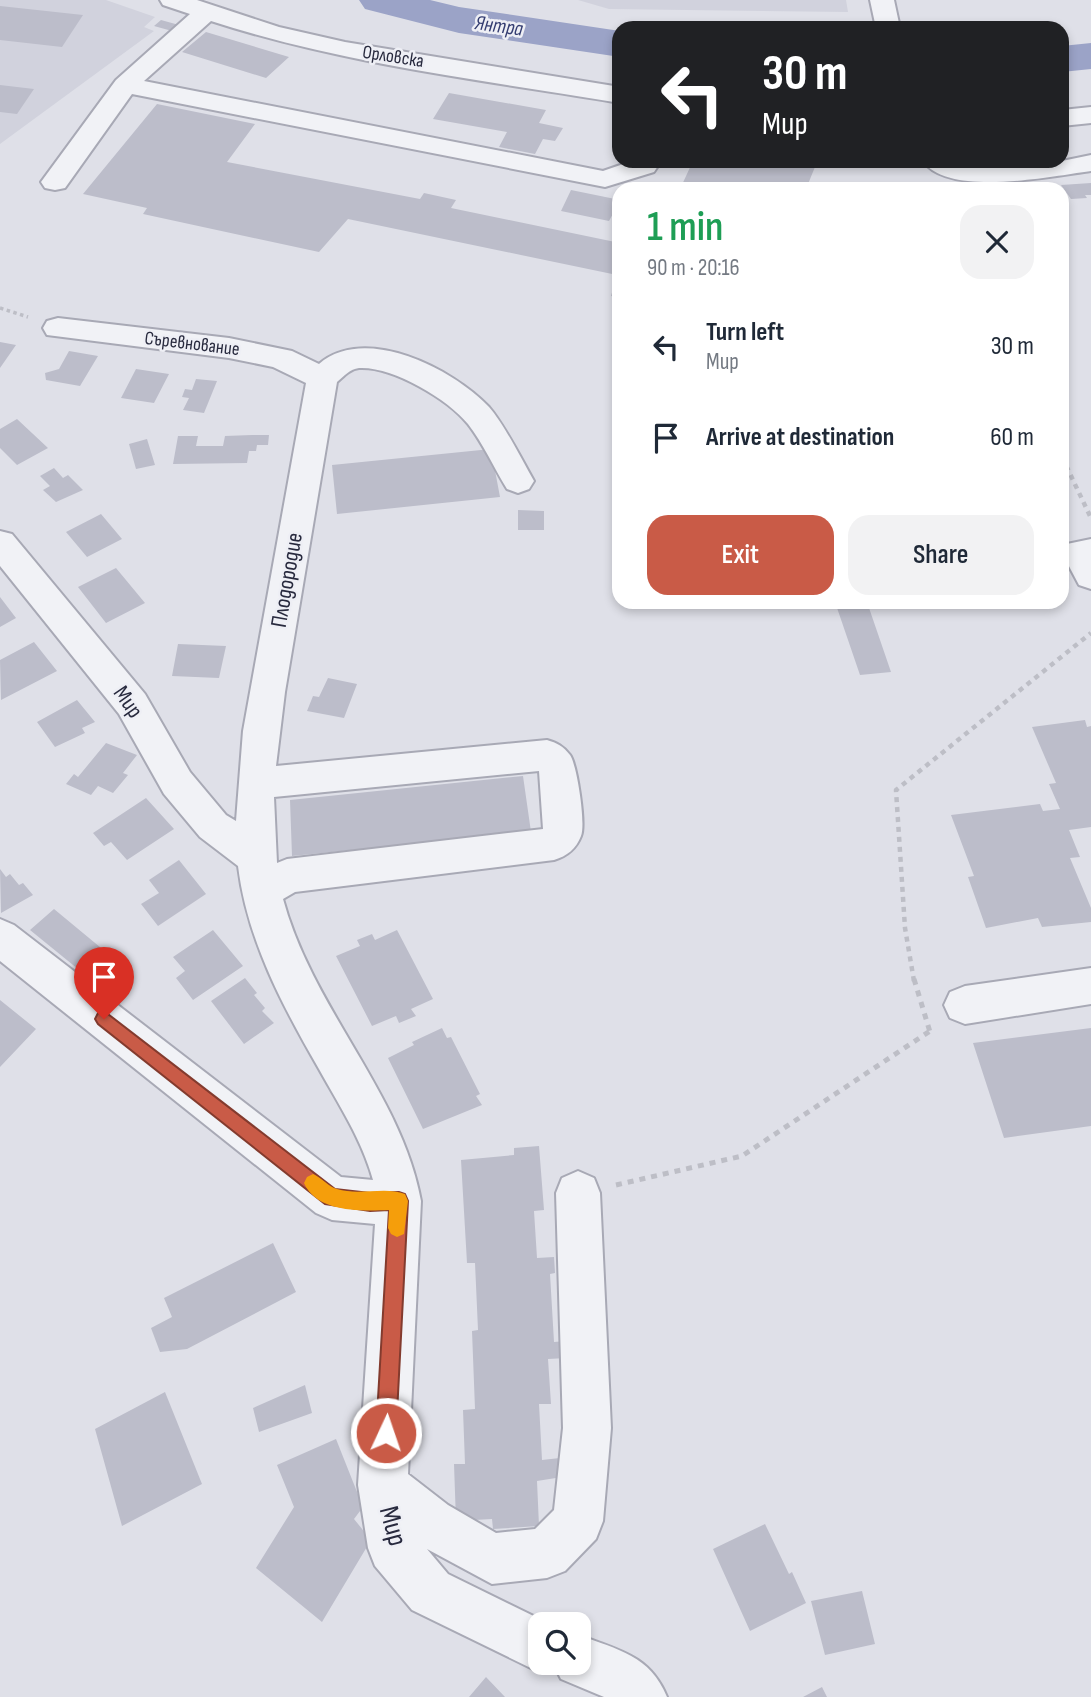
<!DOCTYPE html>
<html lang="en">
<head>
<meta charset="utf-8">
<style>
	body { margin:0; font-family:"Sofia Sans Condensed",sans-serif; background:#f2f2f3; color:#1f2937; height:100vh; display:flex; flex-direction:column; font-size:26px; white-space:nowrap }
	* { box-sizing:border-box; margin:0 }
	p { font-size:23px; color:#747a83 }
	.icon { flex:none; width:38px; height:38px; fill:none; stroke:currentColor; stroke-width:2; stroke-linecap:round; stroke-linejoin:round }
	.map { position:relative; flex:1; overflow:hidden }
	.drawer { position:absolute; left:612px; top:182px; width:457px; height:427px; display:flex; flex-direction:column; background:#fff; border-radius:21px; box-shadow:0 4px 10px #0003 }
	.drawer>* { flex:none }
	.guide { position:absolute; left:612px; top:21px; width:457px; height:147px; border-radius:21px; box-shadow:0 4px 10px #0003; background:#202124; color:#fff; overflow:hidden }
	.controls { position:absolute; left:528px; top:1612px; display:grid; gap:14px }
	.controls a { display:grid; place-items:center; width:63px; height:63px; border-radius:14px; background:#fff; box-shadow:0 4px 10px #0003; font-size:35px }
	.pin { position:absolute; display:grid; place-items:center; width:60px; height:60px; color:#fff; margin:-72px -30px; border-radius:50% 50% 50% 0; rotate:-45deg; box-shadow:0 0 7px #0007 }
	.pin .icon { rotate:45deg }
	.me { position:absolute; width:77px; margin:-38px; rotate:3deg; stroke-linejoin:round; filter:drop-shadow(0 0 5px #0008) }
	.turn { display:flex; align-items:center; gap:24px; height:147px; padding:0 35px; font-size:32px }
	.turn .icon { width:91px; height:91px; stroke-width:2.5 }
	.turn b { display:block; font-size:49px; line-height:60px }
	.round { display:grid; place-items:center; flex:none; width:74px; height:74px; border-radius:21px; background:#f2f2f3 }
	.summary { display:flex; align-items:center; justify-content:space-between; height:119px; padding:0 35px }
	h1 { font-size:42px; font-weight:600; line-height:52px; color:#1e9e55 }
	.primary-button { display:flex; gap:14px; margin-top:auto; padding:14px 35px }
	.primary-button a { flex:1; height:80px; border-radius:21px; background:#c95b47; color:#fff; font-size:28px; font-weight:600; line-height:80px; text-align:center }
	.primary-button a+a { background:#f2f2f3; color:#1f2937 }
	ul { padding:0; list-style:none }
	li { display:flex; align-items:center; gap:21px; height:91px; padding:0 35px }
	li div { flex:1 }
	li b { display:block; font-size:26px }
	li em { font-style:normal }
	.map>svg:first-child { display:block }
	.built { fill:#d1d2dd }
	.lines { fill:none; stroke-linecap:round; stroke-linejoin:round }
	.river { fill:#9ba3c7; fill-rule:evenodd }
	.building { fill:#bcbdca }
	.minor-casing { stroke:#a8a9b5; stroke-width:4 }
	.path-far2 { stroke:#bdbec6; stroke-width:3.5; stroke-dasharray:3.5 3.5; stroke-linecap:butt }
	.path-far1 { stroke:#bdbec6; stroke-width:4.5; stroke-dasharray:5 5; stroke-linecap:butt }
	.path { stroke:#bdbec6; stroke-width:5; stroke-dasharray:6 6; stroke-linecap:butt }
	.minor { fill:#f1f2f6; fill-rule:evenodd }
	.route { fill:#c95b47; stroke:#833b2e; stroke-width:2 }
	.slow { fill:#f59e0b }
	.labels { text-anchor:middle; dominant-baseline:central; stroke-width:5; stroke-linejoin:round; paint-order:stroke }
	.far-street-label { font-size:19px; fill:#282a3e; stroke:#eeeff5 }
	.far-water-label { font-size:21px; font-style:italic; fill:#343d71; stroke:#eeeff5 }
	.street-label { font-size:23px; fill:#282a3e; stroke:#eeeff5 }
	.near-street-label { font-size:28px; fill:#282a3e; stroke:#eeeff5 }
</style>
</head>
<body>
<div class="map">
<svg width="1091" height="1697" viewBox="0 0 1091 1697">
	<rect width="100%" height="100%" fill="#dfe0e8"/>
	<path class="built" d="M 0,0 L 106,0 L 155,17 L 144,27 L 154,31 L 0,144 Z
		M 578,0 L 846,0 L 848,12 L 609,9 Z"/>
	<g class="lines">
		<path class="river" d="M 359,0 L 430,0 L 459,7 L 620,31 L 620,57 L 459,33 L 365,9 Z
			M 1091,43 L 1091,69 L 1062,72 L 1062,46 Z"/>
	</g>
	<path class="building" d="M 0,6 L 83,15 L 62,47 L 0,40 Z
		M 161,20 L 179,25 L 172,31 L 154,26 Z
		M 206,32 L 216,35 L 289,57 L 266,78 L 182,52 Z
		M 0,85 L 34,89 L 17,114 L 0,112 Z
		M 449,93 L 546,110 L 539,123 L 563,128 L 555,141 L 543,139 L 535,154 L 499,147 L 507,132 L 433,119 Z
		M 157,104 L 255,124 L 227,162 L 420,199 L 424,193 L 456,200 L 451,208 L 620,243 L 620,298 L 611,296 L 617,275 L 348,219 L 319,252 L 143,214 L 147,208 L 83,194 Z
		M 693,161 L 814,161 L 817,162 L 806,189 L 680,189 Z
		M 1006,180 L 1010,189 L 993,189 L 990,181 Z
		M 983,181 L 988,189 L 964,189 L 961,185 Z
		M 1091,183 L 1091,195 L 1085,195 L 1087,198 L 1071,199 L 1061,185 Z
		M 571,190 L 620,200 L 620,201 L 609,221 L 561,211 Z
		M 0,342 L 16,345 L 0,368 Z
		M 69,351 L 98,356 L 80,386 L 46,380 L 45,373 L 59,369 Z
		M 136,369 L 169,374 L 154,403 L 121,398 Z
		M 196,379 L 217,381 L 204,413 L 183,410 L 189,398 L 182,397 L 185,389 L 192,390 Z
		M 17,419 L 48,448 L 17,465 L 0,448 L 0,429 Z
		M 252,435 L 269,435 L 268,445 L 257,445 L 256,451 L 249,451 L 247,463 L 173,464 L 178,436 L 198,436 L 196,446 L 223,446 L 225,436 Z
		M 147,439 L 155,465 L 136,469 L 129,444 Z
		M 491,449 L 500,497 L 337,514 L 332,465 Z
		M 54,468 L 63,478 L 68,475 L 83,490 L 56,502 L 43,490 L 50,486 L 40,476 Z
		M 518,510 L 544,511 L 544,530 L 518,530 Z
		M 101,514 L 122,539 L 87,557 L 66,532 Z
		M 116,568 L 145,603 L 106,623 L 78,587 Z
		M 0,597 L 16,618 L 0,627 Z
		M 835,602 L 867,602 L 891,672 L 860,675 Z
		M 34,642 L 57,671 L 1,700 L 0,660 Z
		M 178,644 L 226,646 L 219,678 L 172,676 Z
		M 328,678 L 357,684 L 344,718 L 307,711 L 313,696 L 319,697 Z
		M 77,700 L 95,722 L 82,728 L 85,733 L 55,747 L 37,722 Z
		M 1085,720 L 1087,727 L 1091,726 L 1091,827 L 1069,830 L 1080,857 L 1070,858 L 1091,908 L 1091,922 L 1042,927 L 1038,918 L 986,928 L 968,877 L 974,876 L 951,815 L 1040,804 L 1043,811 L 1060,809 L 1049,784 L 1056,783 L 1032,727 Z
		M 106,743 L 137,755 L 123,773 L 128,775 L 113,793 L 98,786 L 91,795 L 66,784 L 74,774 L 78,777 Z
		M 523,776 L 531,832 L 292,856 L 290,800 Z
		M 146,798 L 174,829 L 127,860 L 111,842 L 104,846 L 93,833 Z
		M 179,860 L 206,894 L 158,926 L 141,904 L 159,893 L 149,880 Z
		M 0,869 L 6,877 L 10,874 L 19,885 L 23,883 L 33,895 L 1,913 Z
		M 54,909 L 112,957 L 89,978 L 30,930 Z
		M 213,930 L 243,966 L 193,1000 L 176,978 L 185,971 L 173,957 Z
		M 397,930 L 433,999 L 411,1009 L 416,1016 L 399,1023 L 396,1016 L 372,1026 L 336,956 L 360,946 L 357,940 L 372,934 L 375,940 Z
		M 245,978 L 257,993 L 254,995 L 265,1008 L 262,1011 L 274,1023 L 244,1044 L 211,1001 Z
		M 0,1000 L 36,1029 L 0,1067 Z
		M 442,1028 L 447,1038 L 451,1037 L 480,1094 L 476,1096 L 482,1105 L 423,1129 L 388,1058 L 414,1045 L 412,1042 Z
		M 1091,1028 L 1091,1126 L 1004,1138 L 973,1043 Z
		M 539,1146 L 544,1210 L 534,1211 L 537,1258 L 554,1257 L 555,1273 L 550,1274 L 554,1342 L 566,1341 L 567,1358 L 548,1359 L 551,1404 L 539,1404 L 542,1460 L 560,1458 L 562,1477 L 537,1481 L 539,1526 L 493,1529 L 492,1519 L 456,1521 L 454,1464 L 465,1464 L 463,1410 L 475,1409 L 472,1331 L 478,1330 L 475,1263 L 467,1263 L 461,1160 L 514,1155 L 514,1148 Z
		M 273,1243 L 296,1292 L 187,1349 L 160,1352 L 151,1328 L 172,1317 L 164,1298 Z
		M 305,1385 L 312,1413 L 259,1432 L 253,1408 Z
		M 165,1392 L 202,1484 L 122,1526 L 95,1429 Z
		M 336,1439 L 363,1507 L 354,1519 L 371,1540 L 322,1622 L 256,1568 L 294,1507 L 277,1465 Z
		M 765,1524 L 789,1574 L 792,1572 L 806,1603 L 750,1631 L 713,1549 Z
		M 862,1591 L 875,1644 L 825,1655 L 811,1601 Z
		M 486,1677 L 505,1697 L 469,1697 Z
		M 822,1687 L 827,1697 L 803,1697 Z"/>
	<g class="lines">
		<g class="minor-casing">
			<path id="minor" d="M 160,0 L 197,0 L 279,27 L 345,42 L 620,87 L 620,103 C 482,80 343,64 211,21 L 144,81 L 603,171 L 632,161 L 654,161 L 658,166 L 654,172 L 605,187 L 132,94 L 65,188 L 55,190 L 45,188 L 41,182 L 116,80 L 190,14 L 163,5 Z
				M 870,0 L 894,0 L 900,28 L 876,28 Z
				M 1091,107 L 1091,123 L 1062,126 L 1062,110 Z
				M 1091,155 L 1091,171 C 1053,176 948,198 923,161 L 1011,165 L 1062,161 Z
				M 58,318 L 229,338 L 292,351 L 319,364 C 365,324 453,369 489,407 C 504,424 522,460 534,481 L 529,489 L 518,493 L 507,489 C 494,468 483,443 468,424 C 448,399 392,366 359,368 C 350,369 344,376 337,382 L 285,692 L 276,766 L 547,740 C 557,743 563,746 570,755 C 577,765 586,824 581,836 C 576,849 567,856 554,860 L 295,892 L 283,899 C 313,1010 401,1092 421,1201 L 408,1474 L 448,1505 L 496,1533 L 535,1529 L 554,1510 L 563,1428 L 556,1193 L 562,1178 L 578,1171 L 594,1178 L 600,1193 L 611,1428 L 603,1521 L 596,1539 L 565,1571 L 547,1578 L 492,1584 L 427,1549 L 448,1574 L 550,1624 L 541,1624 L 541,1662 L 579,1662 L 579,1635 C 618,1650 650,1655 667,1697 L 604,1697 L 561,1679 L 555,1667 L 541,1673 L 412,1610 L 375,1566 L 368,1548 L 358,1485 L 375,1224 L 332,1220 L 316,1213 L 0,961 L 0,919 L 14,925 L 341,1177 L 373,1180 C 362,1140 339,1105 319,1069 C 282,1005 247,939 238,866 L 200,837 L 164,794 L 119,714 L 0,566 L 0,531 L 12,534 L 145,694 L 190,772 L 226,815 L 236,821 L 243,731 L 306,383 L 273,367 L 229,358 L 47,335 L 43,328 L 47,321 ZM 539,771 L 543,829 L 287,859 L 277,863 L 274,797 Z
				M 1091,539 L 1091,589 L 1079,585 L 1062,553 L 1067,544 Z
				M 1091,968 L 1091,1004 L 965,1024 L 950,1018 L 944,1005 L 950,992 L 965,986 Z"/>
		</g>
		<path class="path-far2" d="M 0,308 L 28,317"/>
		<path class="path-far1" d="M 1062,457 L 1091,518
			M 914,981 L 905,928 L 896,790 L 1091,633"/>
		<path class="path" d="M 914,979 L 930,1032
			M 616,1185 L 742,1156 L 930,1031"/>
		<use href="#minor" class="minor"/>
	</g>
	<path class="route" d="M 104,1011 L 335,1189 L 370,1193 L 399,1192 L 405,1194 L 408,1201 L 396,1433 L 393,1440 L 386,1443 L 379,1440 L 376,1433 L 389,1210 L 370,1211 L 325,1204 L 98,1024 L 95,1019 L 98,1013 Z"/>
	<path class="slow" d="M 313,1174 C 322,1178 329,1187 337,1189 C 359,1196 385,1186 405,1194 L 408,1201 L 404,1234 L 397,1237 L 391,1234 L 388,1228 L 389,1210 C 362,1211 317,1213 304,1183 L 307,1177 Z"/>
	<g class="labels">
		<g class="far-street-label">
			<text transform="translate(393 57) rotate(9)">Орловска</text>
			<text transform="translate(192 344) rotate(7)">Съревнование</text>
		</g>
		<g class="far-water-label">
			<text transform="translate(499 26) rotate(8)">Янтра</text>
		</g>
		<g class="street-label">
			<text transform="translate(287 580) rotate(-80)">Плодородие</text>
			<text transform="translate(128 702) rotate(55)">Мир</text>
		</g>
		<g class="near-street-label">
			<text transform="translate(393 1526) rotate(75)">Мир</text>
		</g>
	</g>
</svg>
<div class="controls">
<a><svg class="icon" aria-label="search" viewBox="0 0 24 24"><circle cx="10" cy="10" r="6"/><path d="M15 15l6 6"/></svg></a>
</div>
<div class="pin" style="left:104px;top:1019px;background:#d93025"><svg class="icon" aria-label="arrive" viewBox="0 0 24 24"><path d="M6 21V4h12l-3 4 3 4H6"/></svg></div>
<svg class="me" style="left:386px;top:1433px" viewBox="-20 -20 40 40"><circle r="17" fill="#c95b47" stroke="#fff" stroke-width="3"/><path d="M0-11L8 9 0 5-8 9z" fill="#fff"/></svg>
<div class="guide">
<div class="turn"><svg class="icon" aria-label="left" viewBox="0 0 24 24"><path d="M17 20v-9H6M10 6l-5 5 5 5"/></svg><div><b>30 m</b>Мир</div></div>
</div>
<section class="drawer">
<div class="summary"><div><h1>1 min</h1><p>90 m · 20:16</p></div><a class="round"><svg class="icon" aria-label="close" viewBox="0 0 24 24"><path d="M6 6l12 12M18 6L6 18"/></svg></a></div>
<ul>
<li><svg class="icon" aria-label="left" viewBox="0 0 24 24"><path d="M17 20v-9H6M10 6l-5 5 5 5"/></svg><div><b>Turn left</b><p>Мир</p></div><em>30 m</em></li>
<li><svg class="icon" aria-label="arrive" viewBox="0 0 24 24"><path d="M6 21V4h12l-3 4 3 4H6"/></svg><div><b>Arrive at destination</b></div><em>60 m</em></li>
</ul>
<div class="primary-button"><a>Exit</a><a>Share</a></div>
</section>
</div>
</body>
</html>
